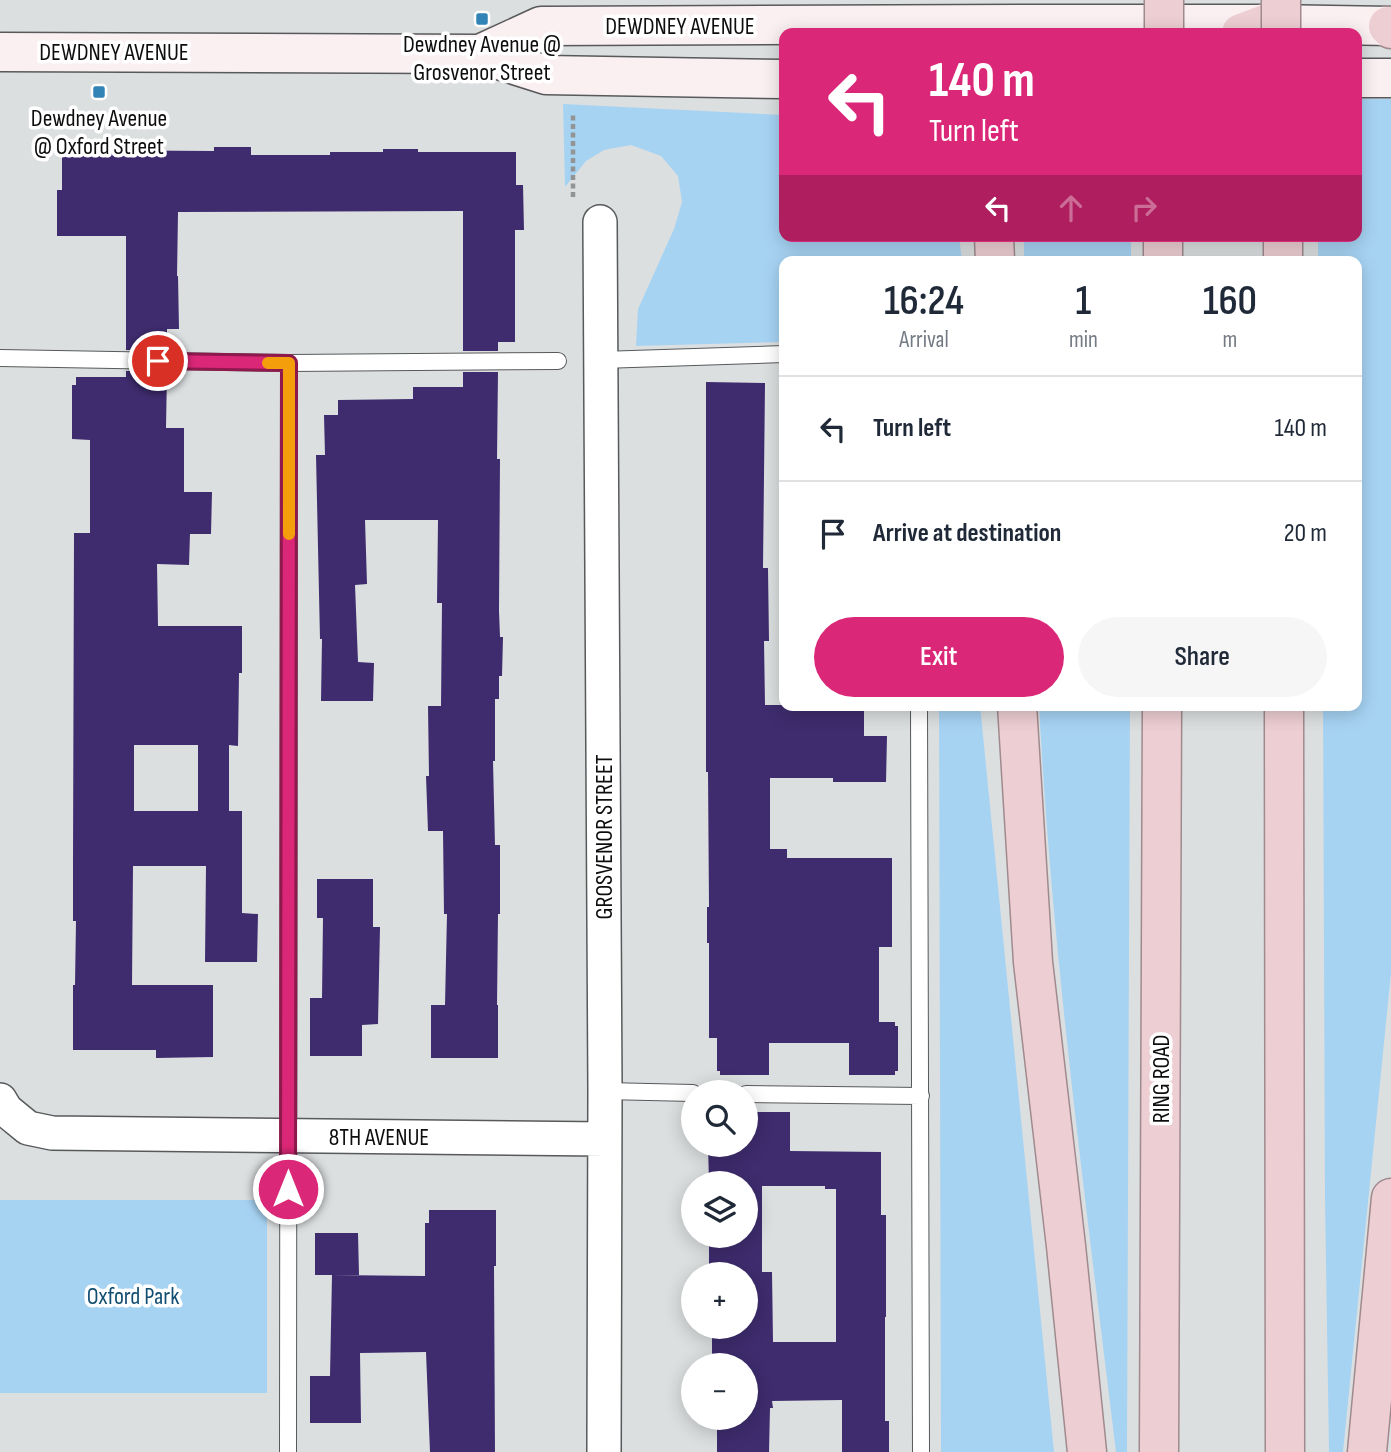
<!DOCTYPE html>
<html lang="en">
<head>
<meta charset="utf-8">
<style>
	body { margin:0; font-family:"Sofia Sans Condensed",sans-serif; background:#f6f6f7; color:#1f2937; height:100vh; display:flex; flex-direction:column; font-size:26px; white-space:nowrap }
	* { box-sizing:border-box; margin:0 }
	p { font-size:23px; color:#747a83 }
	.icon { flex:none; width:38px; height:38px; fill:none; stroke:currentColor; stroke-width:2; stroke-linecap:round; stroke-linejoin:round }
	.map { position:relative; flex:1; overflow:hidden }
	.panel { position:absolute; left:779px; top:256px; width:583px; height:455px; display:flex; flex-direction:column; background:#fff; border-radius:14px; box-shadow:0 4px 18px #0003 }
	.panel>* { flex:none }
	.guide { position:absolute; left:779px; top:28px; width:583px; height:214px; border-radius:14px; box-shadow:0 4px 18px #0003; background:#db2777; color:#fff; overflow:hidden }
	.controls { position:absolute; left:681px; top:1080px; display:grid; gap:14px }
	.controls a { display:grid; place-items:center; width:77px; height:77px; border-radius:50%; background:#fff; box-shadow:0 4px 18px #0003; font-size:35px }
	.pin { position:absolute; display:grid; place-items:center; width:60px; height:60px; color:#fff; margin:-30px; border:4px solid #fff; border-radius:50%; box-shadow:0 2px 7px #0007 }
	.me { position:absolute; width:77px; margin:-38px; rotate:0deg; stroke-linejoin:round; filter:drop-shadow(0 0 5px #0008) }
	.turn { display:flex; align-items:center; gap:24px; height:147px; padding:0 35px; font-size:32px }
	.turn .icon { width:91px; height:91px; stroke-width:2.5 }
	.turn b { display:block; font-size:49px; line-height:60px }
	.lanes { display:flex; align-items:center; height:66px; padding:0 35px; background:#0003; justify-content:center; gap:35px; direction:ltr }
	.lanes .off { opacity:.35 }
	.eta { display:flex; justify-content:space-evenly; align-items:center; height:119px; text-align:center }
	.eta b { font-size:42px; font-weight:600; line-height:49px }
	.action { display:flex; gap:14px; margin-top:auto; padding:14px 35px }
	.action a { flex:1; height:80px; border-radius:42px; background:#db2777; color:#fff; font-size:28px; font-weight:600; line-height:80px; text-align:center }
	.action a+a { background:#f6f6f7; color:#1f2937 }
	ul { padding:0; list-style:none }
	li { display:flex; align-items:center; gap:21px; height:105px; padding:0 35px; border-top:2px solid #e0e1e3 }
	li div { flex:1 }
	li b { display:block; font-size:26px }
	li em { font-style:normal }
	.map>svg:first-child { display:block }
	.green { fill:#a7d3f3 }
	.building { fill:#3e2c6e; fill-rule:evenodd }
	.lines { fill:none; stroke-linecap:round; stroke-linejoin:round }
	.lane-casing { stroke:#57595b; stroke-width:18 }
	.street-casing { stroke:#57595b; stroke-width:36 }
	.secondary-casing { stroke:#57595b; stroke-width:41 }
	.highway-casing { stroke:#9f8a8e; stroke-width:41 }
	.path { stroke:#919394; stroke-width:4.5; stroke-dasharray:5 3.5; stroke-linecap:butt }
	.lane { stroke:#fff; stroke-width:16 }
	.street { stroke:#fff; stroke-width:33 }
	.secondary { stroke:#faf0f2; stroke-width:38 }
	.highway { stroke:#edced3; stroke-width:38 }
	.highway-bridge-casing { stroke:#9f8a8e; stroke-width:41; stroke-linecap:butt }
	.highway-bridge { stroke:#edced3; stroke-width:38 }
	.route-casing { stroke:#8e194d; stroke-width:18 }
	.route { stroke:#db2777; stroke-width:12 }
	.slow { stroke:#f59e0b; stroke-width:12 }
	.poi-dot { fill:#3184b5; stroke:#fff; stroke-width:2.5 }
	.labels { text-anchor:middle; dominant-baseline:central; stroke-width:7; stroke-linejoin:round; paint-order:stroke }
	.street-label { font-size:24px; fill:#0d0d0e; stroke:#fff }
	.poi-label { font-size:24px; fill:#0d0d0e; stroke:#fff }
	.park-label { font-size:24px; fill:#124e72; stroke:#fff }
</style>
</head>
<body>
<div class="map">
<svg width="1391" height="1452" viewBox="0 0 1391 1452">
	<rect width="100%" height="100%" fill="#dcdfe0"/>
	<path class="green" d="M 1356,99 L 1391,99 L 1391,973 L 1343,1452 L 1329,1452 L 1325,1200 L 1323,705 L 1356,705 L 1356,261 L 1318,261 L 1318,236 L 1356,236 Z
		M 563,104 L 784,115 L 784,236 L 959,236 L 962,261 L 784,261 L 784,342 L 636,346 L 638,309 L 674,229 L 682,202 L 678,176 L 661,156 L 631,145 L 604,150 L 586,161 L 565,187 Z
		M 1024,236 L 1131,236 L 1131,261 L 1024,261 Z
		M 939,705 L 980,705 L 1054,1452 L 941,1452 Z
		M 1039,705 L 1130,705 L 1127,1452 L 1116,1452 C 1086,1204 1052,955 1039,705 Z
		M 0,1200 L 267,1200 L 267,1393 L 0,1393 Z"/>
	<path class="building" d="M 214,147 L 251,147 L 251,155 L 330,155 L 330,152 L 383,152 L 383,149 L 418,149 L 418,152 L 516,152 L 516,185 L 523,185 L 524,230 L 515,230 L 515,342 L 498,342 L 498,351 L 463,351 L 463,211 L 178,212 L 177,276 L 178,276 L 179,329 L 167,329 L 167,350 L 126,350 L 126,236 L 57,236 L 57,190 L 62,190 L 62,150 L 214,151 Z
		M 126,371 L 167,371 L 166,428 L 184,428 L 184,492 L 212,492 L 211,534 L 190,534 L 189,565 L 157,564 L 158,626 L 242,626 L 242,673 L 239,673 L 238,746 L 229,745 L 229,811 L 242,811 L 242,913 L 258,914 L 257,962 L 205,962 L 206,866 L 133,866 L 132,985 L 213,985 L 213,1057 L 156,1058 L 156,1050 L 73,1050 L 73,985 L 75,985 L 76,921 L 73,921 L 73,864 L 74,533 L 90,533 L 90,440 L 72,439 L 72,385 L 76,385 L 76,377 L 126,377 ZM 134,745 L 198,745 L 198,811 L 134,811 Z
		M 463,372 L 498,372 L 497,459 L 500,459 L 499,611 L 500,637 L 503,637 L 502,676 L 499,676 L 499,699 L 495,699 L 495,761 L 493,761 L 495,845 L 500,845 L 500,914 L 498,914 L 497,1005 L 498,1005 L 498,1058 L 431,1058 L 431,1005 L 445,1005 L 447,914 L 444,914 L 443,831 L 428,831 L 426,776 L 429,776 L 428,706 L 441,706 L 442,603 L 437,603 L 438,520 L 365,520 L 367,584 L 355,585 L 358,662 L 374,663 L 373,701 L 321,701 L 322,639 L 320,639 L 316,455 L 325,455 L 324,415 L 338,415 L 338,400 L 413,399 L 413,387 L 463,387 Z
		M 706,382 L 765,383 L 763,568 L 768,568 L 769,641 L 764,641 L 765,705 L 864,705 L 864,736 L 887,736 L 886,782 L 833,782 L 833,778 L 770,778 L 770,849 L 787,849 L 787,858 L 892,858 L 892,947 L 879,947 L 879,1022 L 895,1022 L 895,1026 L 898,1026 L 898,1071 L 895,1071 L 895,1075 L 849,1075 L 849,1043 L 769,1043 L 769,1075 L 720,1075 L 720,1071 L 717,1071 L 717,1038 L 709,1038 L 709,943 L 707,943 L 707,907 L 709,907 L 708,772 L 706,772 Z
		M 317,879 L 373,879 L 373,927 L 380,927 L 378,1024 L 362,1025 L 362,1056 L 310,1056 L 310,998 L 322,998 L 323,918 L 317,918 Z
		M 746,1112 L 790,1112 L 790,1151 L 881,1152 L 881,1215 L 886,1215 L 886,1317 L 885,1317 L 885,1421 L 889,1421 L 889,1452 L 842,1452 L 842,1400 L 772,1401 L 773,1408 L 770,1408 L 769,1452 L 717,1452 L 717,1418 L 746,1418 L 746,1365 L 712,1365 L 712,1326 L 746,1326 L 746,1274 L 709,1274 L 709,1236 L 746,1236 L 746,1183 L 709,1183 L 708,1144 L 746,1144 ZM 762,1186 L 825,1186 L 825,1189 L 836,1189 L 836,1342 L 773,1342 L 772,1272 L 762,1272 Z
		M 429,1210 L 496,1210 L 496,1266 L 494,1266 L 495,1452 L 430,1452 L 426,1352 L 360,1353 L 361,1423 L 310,1423 L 310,1376 L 330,1376 L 332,1275 L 425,1276 L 425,1223 L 429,1223 Z
		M 315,1233 L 358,1233 L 359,1275 L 315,1275 Z"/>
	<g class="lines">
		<g class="lane-casing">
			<path id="lane" d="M 0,358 L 289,363 L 558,361
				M 601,360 L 784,354
				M 919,705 L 921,1452
				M 605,1091 L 693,1093
				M 746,1094 L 921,1096
				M 288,1452 L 289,363"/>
		</g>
		<g class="street-casing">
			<path id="street" d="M 600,222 L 605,1091 L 604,1452
				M 0,1100 L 6,1110 L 28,1128 L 52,1133 L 604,1139"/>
		</g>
		<g class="secondary-casing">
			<path id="secondary" d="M 0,52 L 480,54 L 546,75 L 784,79
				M 480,54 L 541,26 L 1041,24 L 1265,24 L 1391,26
				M 1356,78 L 1391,78"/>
		</g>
		<g class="highway-casing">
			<path id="highway" d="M 1388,26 L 1391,29
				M 1241,33 L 1265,24
				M 994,236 L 995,261
				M 1283,236 L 1283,261
				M 1163,261 L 1163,236
				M 1017,705 L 1033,962 L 1066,1246 L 1087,1452
				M 1284,705 L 1285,1452
				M 1159,1452 L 1162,705
				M 1367,1452 L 1391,1198"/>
		</g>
		<path class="path" d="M 573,197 L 573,115"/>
		<use href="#lane" class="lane"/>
		<use href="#street" class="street"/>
		<use href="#secondary" class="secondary"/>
		<use href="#highway" class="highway"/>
		<g class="highway-bridge-casing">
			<path id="highway-bridge" d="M 1281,0 L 1281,33
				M 1164,33 L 1164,0"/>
		</g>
		<use href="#highway-bridge" class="highway-bridge"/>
	</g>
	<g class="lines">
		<g class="route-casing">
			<path id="route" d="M 158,361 L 289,363 L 288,1189"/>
		</g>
		<use href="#route" class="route"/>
		<path class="slow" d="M 268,363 L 289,363 L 289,534"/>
	</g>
	<g class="poi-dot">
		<rect x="475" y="12" width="14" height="14" rx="3.5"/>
		<rect x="92" y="85" width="14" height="14" rx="3.5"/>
	</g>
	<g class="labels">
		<g class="street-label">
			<text x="680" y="26">DEWDNEY AVENUE</text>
			<text x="114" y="52">DEWDNEY AVENUE</text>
			<text transform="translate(604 837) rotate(-90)">GROSVENOR STREET</text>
			<text transform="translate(1161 1079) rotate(-90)">RING ROAD</text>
			<text x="379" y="1137">8TH AVENUE</text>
		</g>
		<g class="poi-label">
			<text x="482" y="44">Dewdney Avenue @<tspan x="482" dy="28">Grosvenor Street</tspan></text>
			<text x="99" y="118">Dewdney Avenue<tspan x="99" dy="28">@ Oxford Street</tspan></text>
		</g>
		<g class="park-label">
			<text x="133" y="1296">Oxford Park</text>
		</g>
	</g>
</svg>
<div class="controls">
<a><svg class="icon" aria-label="search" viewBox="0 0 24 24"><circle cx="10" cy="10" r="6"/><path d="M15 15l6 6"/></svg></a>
<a><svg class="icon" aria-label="layers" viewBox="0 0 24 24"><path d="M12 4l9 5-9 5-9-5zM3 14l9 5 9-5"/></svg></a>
<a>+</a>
<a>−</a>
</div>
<div class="pin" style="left:158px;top:361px;background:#d93025"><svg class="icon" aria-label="arrive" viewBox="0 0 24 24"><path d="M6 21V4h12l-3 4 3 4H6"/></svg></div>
<svg class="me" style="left:288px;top:1189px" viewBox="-20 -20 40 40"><circle r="17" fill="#db2777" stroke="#fff" stroke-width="3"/><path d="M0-11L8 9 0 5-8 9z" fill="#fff"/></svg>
<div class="guide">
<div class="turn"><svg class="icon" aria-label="left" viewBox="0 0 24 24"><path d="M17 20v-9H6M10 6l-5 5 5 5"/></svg><div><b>140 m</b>Turn left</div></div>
<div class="lanes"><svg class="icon" aria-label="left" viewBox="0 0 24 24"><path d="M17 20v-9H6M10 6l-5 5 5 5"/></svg><svg class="icon off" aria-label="ahead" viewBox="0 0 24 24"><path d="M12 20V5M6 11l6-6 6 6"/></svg><svg class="icon off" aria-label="right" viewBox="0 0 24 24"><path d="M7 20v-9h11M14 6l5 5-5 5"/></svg></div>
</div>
<section class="panel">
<div class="eta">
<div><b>16:24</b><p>Arrival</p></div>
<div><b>1</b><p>min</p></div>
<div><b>160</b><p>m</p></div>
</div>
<ul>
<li><svg class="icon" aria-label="left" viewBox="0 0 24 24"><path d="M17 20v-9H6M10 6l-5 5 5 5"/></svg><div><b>Turn left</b></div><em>140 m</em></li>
<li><svg class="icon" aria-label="arrive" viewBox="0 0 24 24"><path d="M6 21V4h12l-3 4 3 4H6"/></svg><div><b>Arrive at destination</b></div><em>20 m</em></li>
</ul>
<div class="action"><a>Exit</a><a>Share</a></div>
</section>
</div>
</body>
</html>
